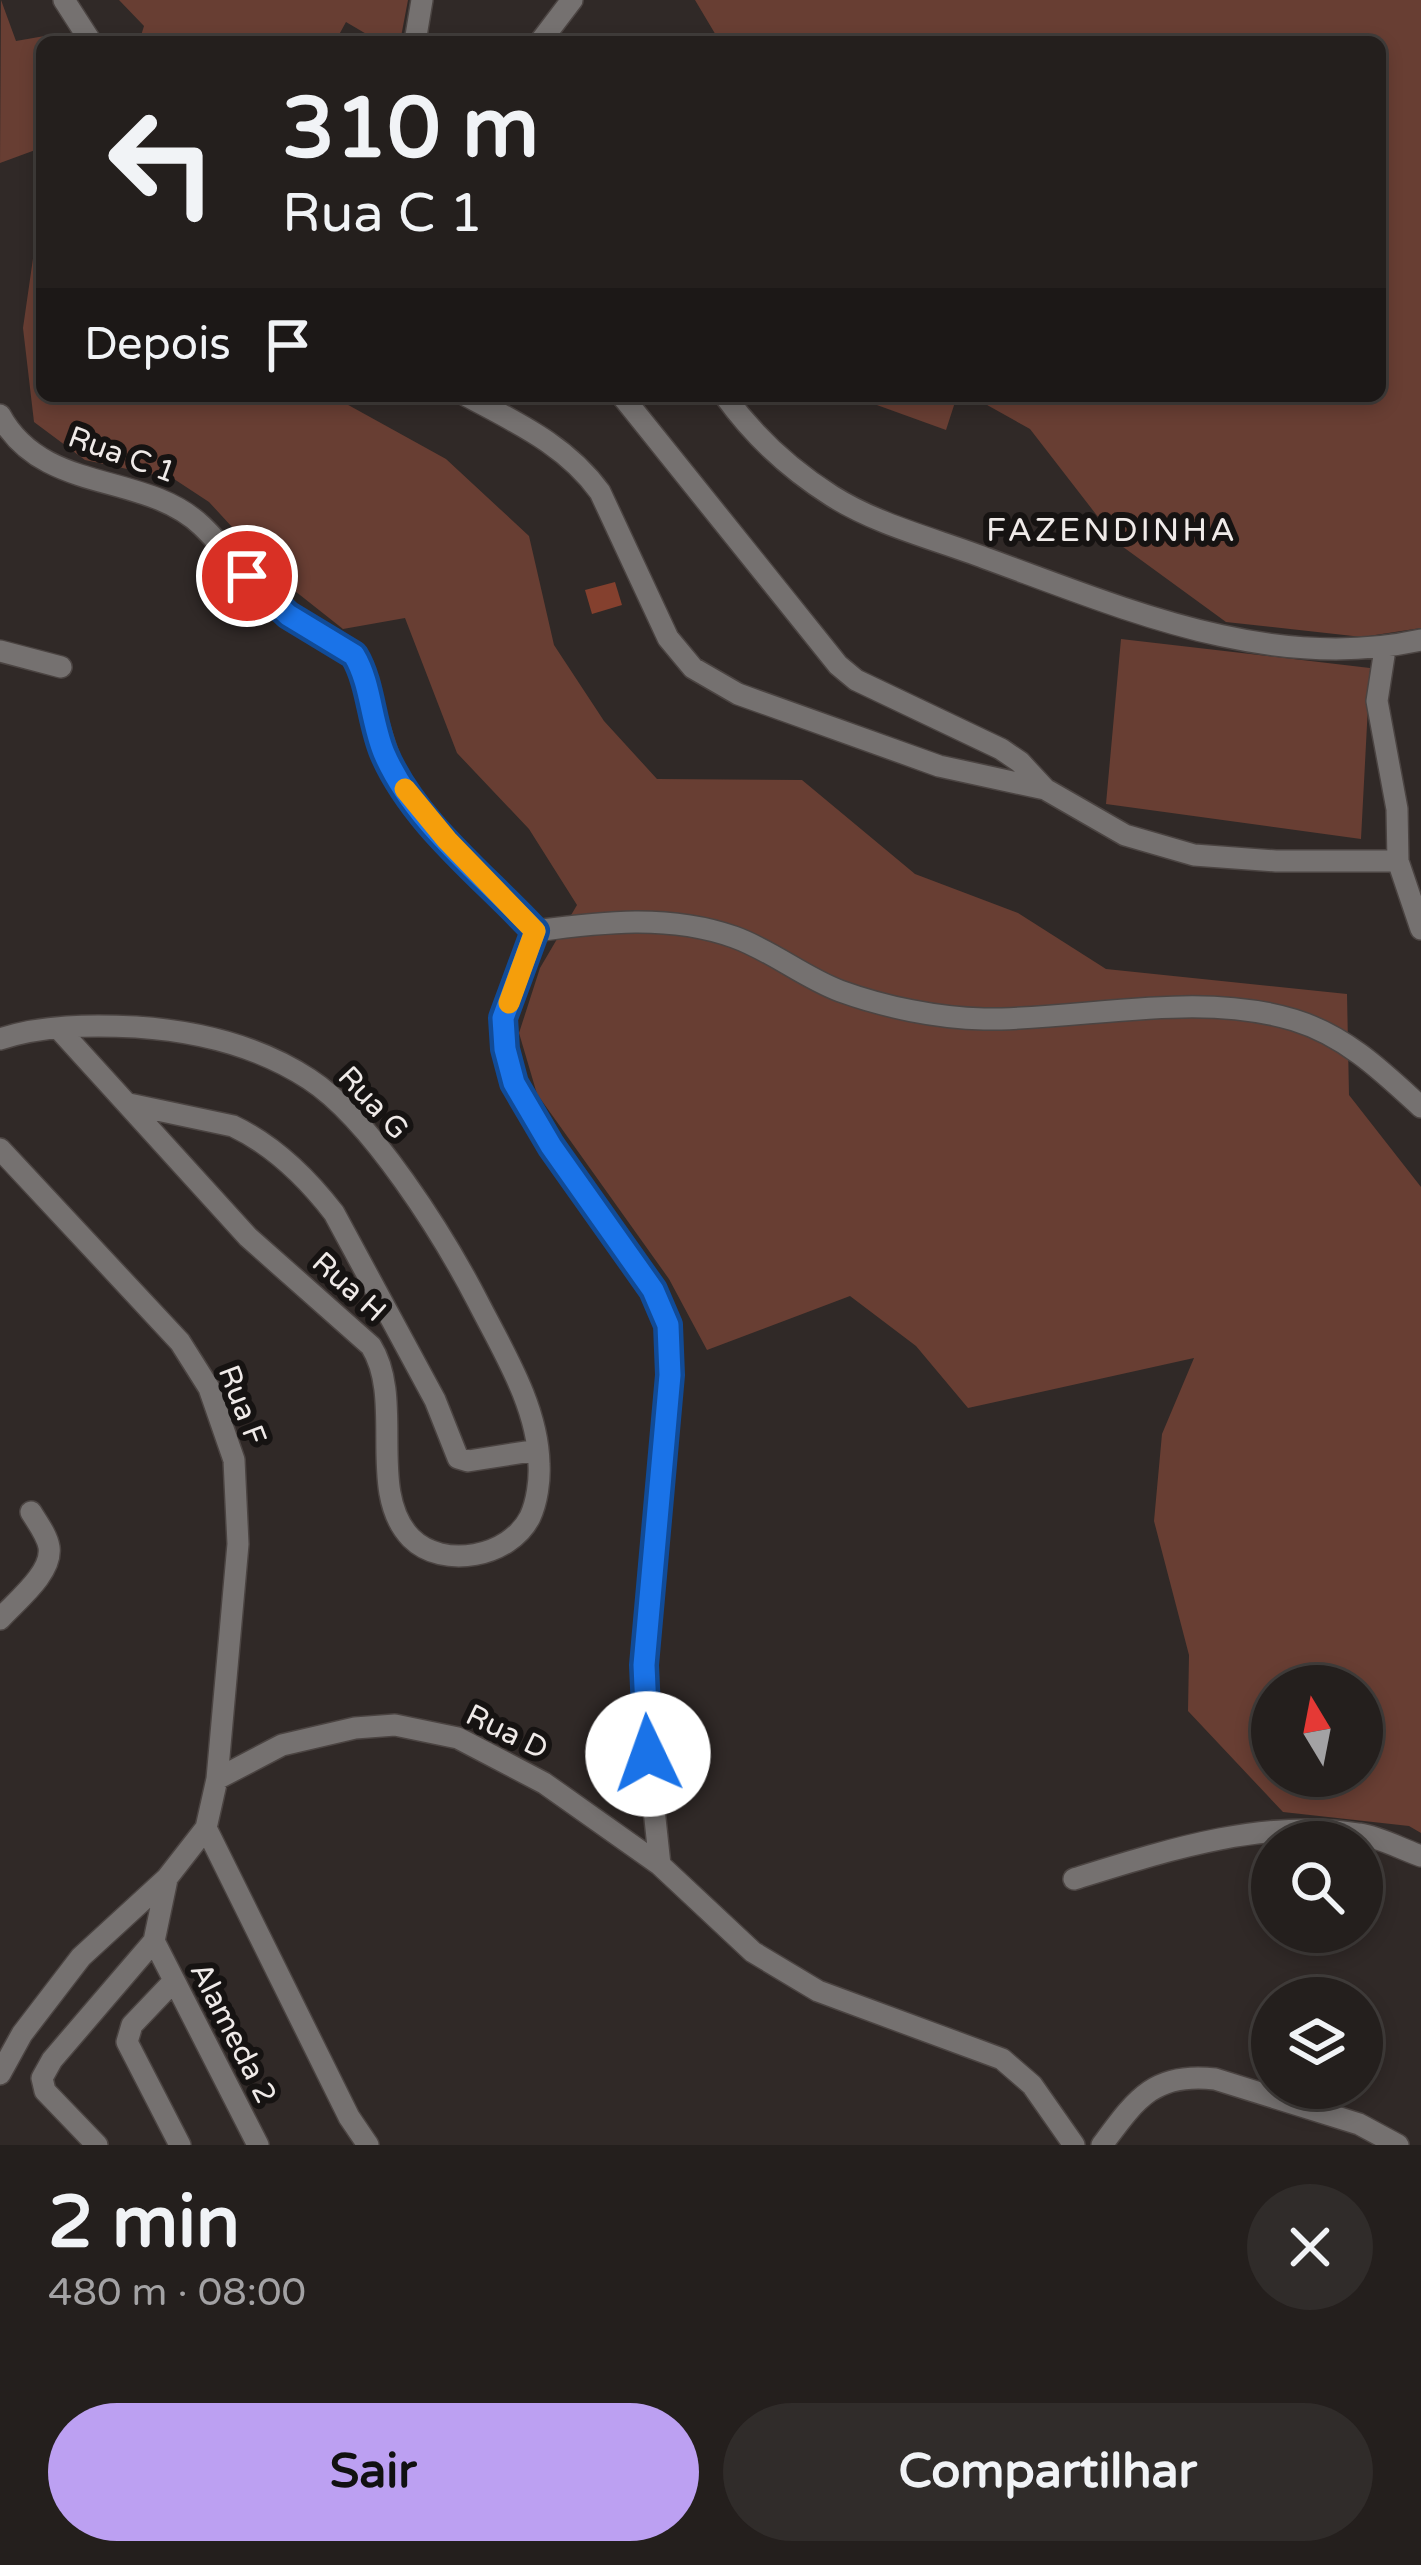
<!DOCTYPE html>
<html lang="pt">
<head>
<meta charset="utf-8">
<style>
	body { margin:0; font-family:"Varela Round",sans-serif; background:#302c2a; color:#f1f3f6; height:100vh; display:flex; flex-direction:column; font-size:45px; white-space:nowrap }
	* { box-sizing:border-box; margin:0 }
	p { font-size:39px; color:#a3a2a4 }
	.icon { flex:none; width:66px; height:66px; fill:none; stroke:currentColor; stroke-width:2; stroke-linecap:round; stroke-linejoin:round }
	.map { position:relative; height:2145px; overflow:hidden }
	.side { display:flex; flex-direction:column; background:#241f1d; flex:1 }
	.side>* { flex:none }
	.guide { position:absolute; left:36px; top:36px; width:1350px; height:366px; border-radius:18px; box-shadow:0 6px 18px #0003,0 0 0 3px #413d3b; background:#241f1d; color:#f1f3f6; overflow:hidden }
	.needle { width:78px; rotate:350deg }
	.tools { position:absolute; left:1251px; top:1665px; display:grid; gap:24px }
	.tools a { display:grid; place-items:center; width:132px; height:132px; border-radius:50%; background:#241f1d; box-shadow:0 6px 18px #0003,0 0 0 3px #413d3b; font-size:60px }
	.pin { position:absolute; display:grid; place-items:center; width:102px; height:102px; color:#fff; margin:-51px; border:6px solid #fff; border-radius:50%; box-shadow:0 3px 12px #0007 }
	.me { position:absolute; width:132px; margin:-66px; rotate:357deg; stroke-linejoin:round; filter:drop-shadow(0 0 9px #0008) }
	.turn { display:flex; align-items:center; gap:42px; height:252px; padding:0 48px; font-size:54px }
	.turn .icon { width:156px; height:156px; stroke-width:2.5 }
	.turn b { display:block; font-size:84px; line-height:102px }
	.then { display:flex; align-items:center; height:114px; padding:0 48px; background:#0003; gap:24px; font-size:45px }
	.round { display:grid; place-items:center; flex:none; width:126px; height:126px; border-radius:63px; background:#302c2a }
	.summary { display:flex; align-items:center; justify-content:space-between; height:204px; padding:0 48px }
	h1 { font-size:72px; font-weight:700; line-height:90px }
	.button { display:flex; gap:24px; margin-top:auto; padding:24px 48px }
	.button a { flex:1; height:138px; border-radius:72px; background:#bca0f2; color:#111; font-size:48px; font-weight:700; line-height:138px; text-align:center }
	.button a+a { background:#302c2a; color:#f1f3f6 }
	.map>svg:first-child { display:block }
	.green { fill:#683e33; fill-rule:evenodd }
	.building { fill:#84402e }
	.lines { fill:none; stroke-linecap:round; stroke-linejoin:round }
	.street-casing { stroke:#4b4442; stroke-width:24 }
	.street { stroke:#757170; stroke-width:21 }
	.route-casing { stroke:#114b97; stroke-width:30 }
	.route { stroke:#1a73e8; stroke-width:21 }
	.slow { stroke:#f59e0b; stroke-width:21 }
	.labels { text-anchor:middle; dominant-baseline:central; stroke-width:12; stroke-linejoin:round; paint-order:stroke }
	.street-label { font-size:30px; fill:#efeae8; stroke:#161312 }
	.neighbourhood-label { font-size:33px; letter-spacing:3px; fill:#efeae8; stroke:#161312 }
</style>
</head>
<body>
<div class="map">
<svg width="1421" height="2145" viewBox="0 0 1421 2145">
	<rect width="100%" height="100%" fill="#302927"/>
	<path class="green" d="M 1,0 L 16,41 L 56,34 L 67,42 L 42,42 L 42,170 L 38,149 L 0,163 Z
		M 119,0 L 408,0 L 400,42 L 380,42 L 346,22 L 335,42 L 139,42 L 144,26 Z
		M 695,0 L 1421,0 L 1421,628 L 1362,637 L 1226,622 L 1119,544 L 1030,429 L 971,396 L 1380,396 L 1380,42 L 720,42 Z
		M 42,196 L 42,396 L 332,396 L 446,459 L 529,536 L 554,645 L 604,721 L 657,779 L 802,780 L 915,874 L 1018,913 L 1106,969 L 1347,994 L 1349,1095 L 1421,1187 L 1421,1833 L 1409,1826 L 1283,1812 L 1188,1711 L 1189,1655 L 1154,1521 L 1162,1434 L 1194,1358 L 968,1408 L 916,1346 L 850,1296 L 707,1350 L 669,1279 L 537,1094 L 519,1033 L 540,968 L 577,905 L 529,829 L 457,753 L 405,618 L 343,629 L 281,580 L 209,502 L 174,479 L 85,460 L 34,422 L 23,328 ZM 1272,1686 L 1362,1686 L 1362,1776 L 1272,1776 Z
		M 852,396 L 957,396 L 946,430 Z
		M 1121,639 L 1370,668 L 1361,839 L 1106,804 Z"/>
	<path class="building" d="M 615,582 L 622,605 L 592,614 L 585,590 Z"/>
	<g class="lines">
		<g class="street-casing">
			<path id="street" d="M 64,0 L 91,42
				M 415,42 L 422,0
				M 540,42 L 572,0
				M 467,396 C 517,423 566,445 600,492 L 668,638 L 693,668 L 738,694 L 939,766 L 1045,789 L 1125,835 L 1194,855 L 1276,861 L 1398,861 L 1421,929
				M 622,396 L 838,665 L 856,680 L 1001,749 L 1020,762 L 1045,789
				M 725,396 C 753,435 791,470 832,496 C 878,525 935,539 985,558 C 1125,609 1271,673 1421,640
				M 0,415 C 43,495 145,471 202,526 C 231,554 253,587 284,612 C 303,627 339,638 354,655 C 365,667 381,748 396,774 C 430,834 489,881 535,931
				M 1385,649 L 1377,701 L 1397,809 L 1398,861
				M 0,651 L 61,667
				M 535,931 L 503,1018 L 504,1049 L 514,1083 L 551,1146 L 653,1290 L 668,1325 L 670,1374 L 644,1665 L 648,1754 L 660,1865
				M 535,931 C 602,922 669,914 734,937 C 771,950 803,977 840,991 C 884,1007 937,1018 984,1019 C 1085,1020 1195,990 1294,1020 C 1346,1036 1382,1071 1421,1107
				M 0,1039 C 42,1025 91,1025 136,1027 C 196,1031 257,1045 309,1079 C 371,1119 444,1236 478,1302 C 503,1351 538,1407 539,1464 C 540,1480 537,1502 530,1517 C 510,1557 443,1570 411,1538 C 366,1492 405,1400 371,1346 L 248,1237 L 58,1028
				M 129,1104 L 233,1126 C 273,1145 307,1178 334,1213 L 435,1400 L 458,1458 L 468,1461 L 538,1450
				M 0,1149 L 180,1342 L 209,1388 L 234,1460 L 238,1544 L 217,1779 L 206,1828 L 167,1878 L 81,1957 L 22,2034 L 0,2074
				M 0,1619 C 15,1602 53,1573 49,1547 C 47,1535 37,1522 31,1512
				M 217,1779 L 282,1745 L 355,1728 L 395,1725 L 458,1738 L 544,1783 L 660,1865 L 753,1952 L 818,1991 L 1002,2059 L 1032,2085 L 1074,2145
				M 206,1828 L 349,2117 L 368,2145
				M 167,1879 L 154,1941 L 258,2145
				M 1074,1879 C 1164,1851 1264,1818 1359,1834 C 1380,1837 1401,1849 1421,1856
				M 172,1983 L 132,2025 L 127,2042 L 180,2145
				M 97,2145 L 45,2091 L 42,2078 L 52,2060 L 154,1941
				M 1102,2145 C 1136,2099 1154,2072 1215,2079 L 1359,2124 L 1398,2145"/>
		</g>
		<use href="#street" class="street"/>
	</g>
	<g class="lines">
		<g class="route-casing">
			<path id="route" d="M 247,576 L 288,615 L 354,655 C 371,683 371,722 384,753 C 414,823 484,876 535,931 L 503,1018 L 505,1049 L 514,1083 L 551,1146 L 653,1290 L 668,1325 L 670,1375 L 644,1665 L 648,1754"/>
		</g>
		<use href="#route" class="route"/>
		<path class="slow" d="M 405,789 L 447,840 L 535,931 L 509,1003"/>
	</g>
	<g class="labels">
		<g class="street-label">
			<text transform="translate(122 455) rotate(20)">Rua C 1</text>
			<text transform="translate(373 1103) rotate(47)">Rua G</text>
			<text transform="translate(349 1287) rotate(42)">Rua H</text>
			<text transform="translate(242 1405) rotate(69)">Rua F</text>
			<text transform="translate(507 1732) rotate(26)">Rua D</text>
			<text transform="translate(233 2033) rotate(63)">Alameda 2</text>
		</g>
		<g class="neighbourhood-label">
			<text x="1112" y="530">FAZENDINHA</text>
		</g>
	</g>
</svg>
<div class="tools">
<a><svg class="needle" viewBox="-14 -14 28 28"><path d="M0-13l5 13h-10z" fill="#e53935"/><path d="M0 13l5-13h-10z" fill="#a3a2a4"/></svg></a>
<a><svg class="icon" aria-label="search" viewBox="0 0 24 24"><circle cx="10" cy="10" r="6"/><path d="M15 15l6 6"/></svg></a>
<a><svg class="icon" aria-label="layers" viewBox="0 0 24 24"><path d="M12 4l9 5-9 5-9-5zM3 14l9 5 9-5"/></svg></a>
</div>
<div class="pin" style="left:247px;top:576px;background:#d93025"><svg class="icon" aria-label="arrive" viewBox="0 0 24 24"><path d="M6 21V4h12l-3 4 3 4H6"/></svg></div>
<svg class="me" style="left:648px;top:1754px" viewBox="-20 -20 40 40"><circle r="19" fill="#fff"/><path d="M0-13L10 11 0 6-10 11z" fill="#1a73e8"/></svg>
<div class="guide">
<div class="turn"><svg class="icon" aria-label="left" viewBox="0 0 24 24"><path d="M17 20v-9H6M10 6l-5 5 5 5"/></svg><div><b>310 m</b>Rua C 1</div></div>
<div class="then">Depois<svg class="icon" aria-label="arrive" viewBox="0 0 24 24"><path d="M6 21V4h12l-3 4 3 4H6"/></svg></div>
</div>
</div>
<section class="side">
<div class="summary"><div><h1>2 min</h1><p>480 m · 08:00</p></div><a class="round"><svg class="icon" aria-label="close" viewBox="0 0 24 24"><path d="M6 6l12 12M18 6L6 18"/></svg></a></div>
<div class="button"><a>Sair</a><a>Compartilhar</a></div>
</section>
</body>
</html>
